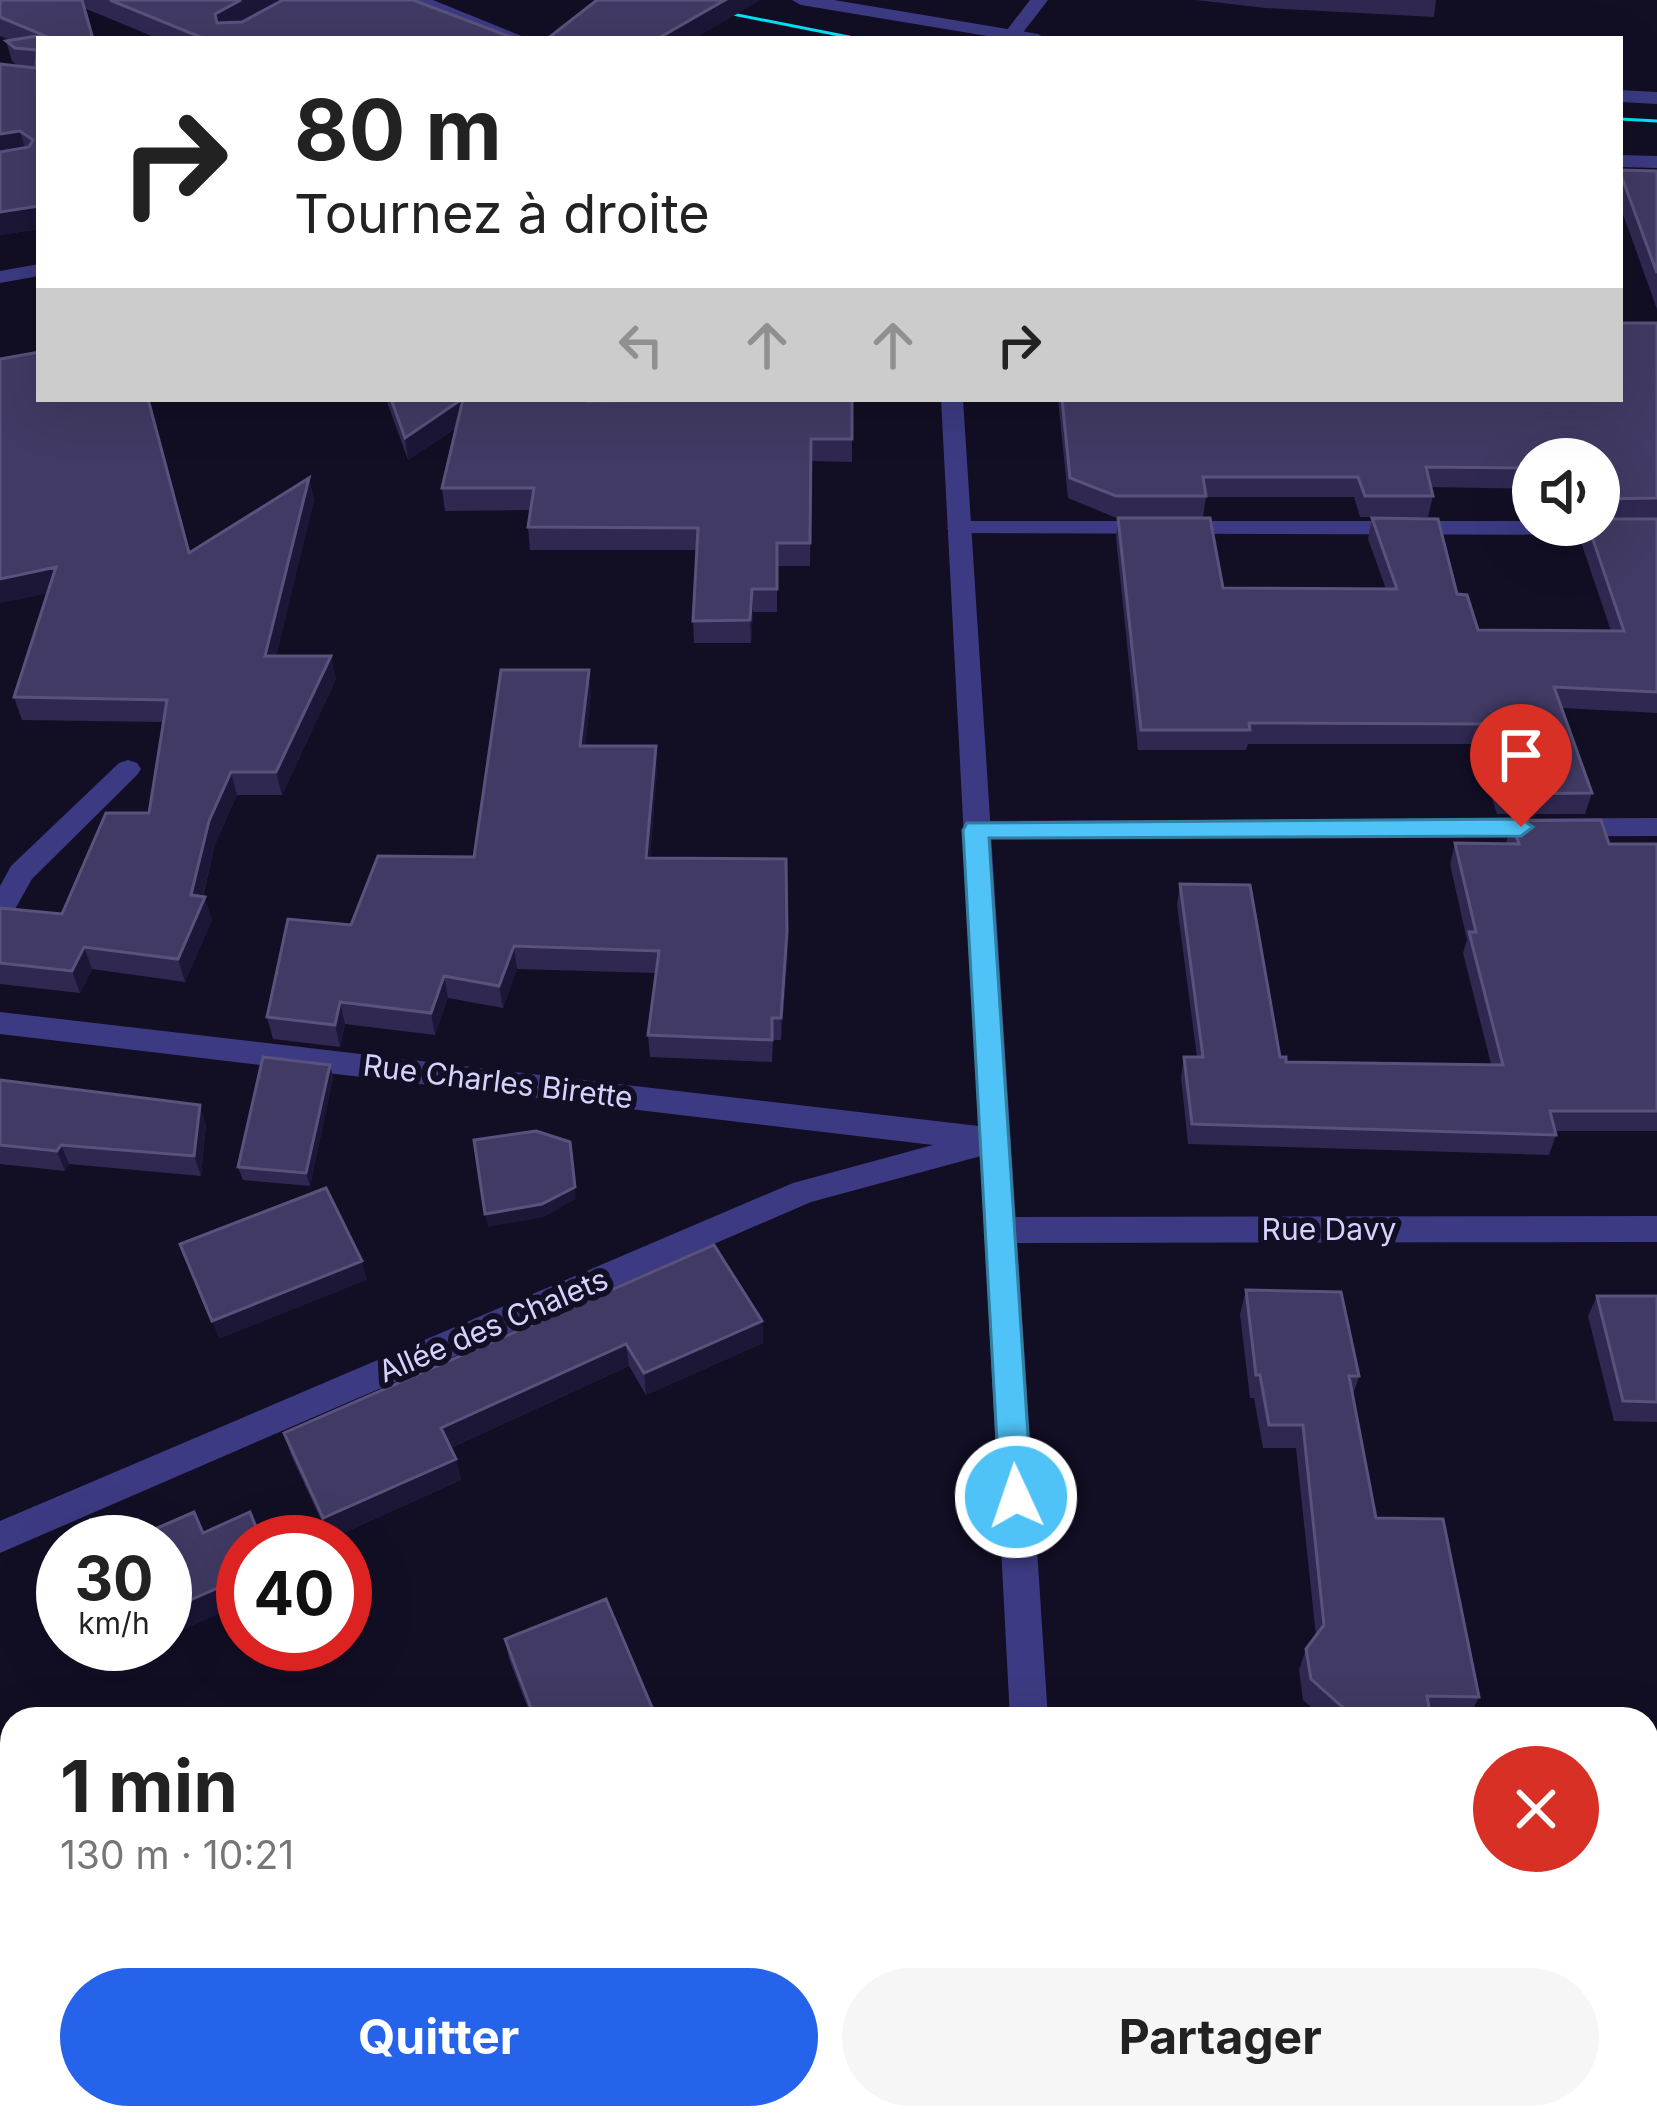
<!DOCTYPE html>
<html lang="fr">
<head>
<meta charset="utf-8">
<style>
	body { margin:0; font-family:Inter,sans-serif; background:#f6f6f6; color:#222; height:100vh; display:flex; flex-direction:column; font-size:45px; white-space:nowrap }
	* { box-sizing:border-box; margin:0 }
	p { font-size:39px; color:#767676 }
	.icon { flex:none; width:66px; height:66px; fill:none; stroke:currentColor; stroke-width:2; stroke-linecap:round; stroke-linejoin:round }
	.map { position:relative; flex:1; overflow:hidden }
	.panel { position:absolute; left:0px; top:1707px; width:1659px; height:423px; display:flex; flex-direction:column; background:#fff; border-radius:36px 36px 0 0; box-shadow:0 12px 48px #0002 }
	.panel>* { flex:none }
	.hud { position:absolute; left:36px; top:36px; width:1587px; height:366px; border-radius:0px; box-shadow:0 12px 48px #0002; background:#fff; color:#222; overflow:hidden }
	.buttons { position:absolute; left:1512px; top:438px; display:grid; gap:24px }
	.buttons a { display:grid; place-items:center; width:108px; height:108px; border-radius:50%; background:#fff; box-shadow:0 12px 48px #0002; font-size:60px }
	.speed { position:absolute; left:36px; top:1515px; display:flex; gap:24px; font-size:60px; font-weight:700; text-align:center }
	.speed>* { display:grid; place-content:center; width:156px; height:156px; border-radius:50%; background:#fff; box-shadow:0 12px 48px #0002; line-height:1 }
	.speed small { font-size:30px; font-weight:400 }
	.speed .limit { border:18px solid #d22; background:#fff; color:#111 }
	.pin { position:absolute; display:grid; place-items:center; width:102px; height:102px; color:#fff; margin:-123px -51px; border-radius:50% 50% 50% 0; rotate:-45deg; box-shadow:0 0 12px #0007 }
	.pin .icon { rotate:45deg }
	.me { position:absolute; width:132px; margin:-66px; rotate:357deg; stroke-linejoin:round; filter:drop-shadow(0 0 9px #0008) }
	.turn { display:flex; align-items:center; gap:42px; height:252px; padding:0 60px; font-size:54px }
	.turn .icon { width:156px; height:156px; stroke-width:2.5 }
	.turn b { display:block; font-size:84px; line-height:102px }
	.lanes { display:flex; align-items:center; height:114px; padding:0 60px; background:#0003; justify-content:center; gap:60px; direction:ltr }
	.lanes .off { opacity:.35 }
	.round { display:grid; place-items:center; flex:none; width:126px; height:126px; border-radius:63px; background:#f6f6f6 }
	.headline { display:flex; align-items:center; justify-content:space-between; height:204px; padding:0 60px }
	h1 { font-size:72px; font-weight:700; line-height:90px }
	.primary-button { display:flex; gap:24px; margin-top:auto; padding:24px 60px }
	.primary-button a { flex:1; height:138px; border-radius:72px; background:#2563eb; color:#fff; font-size:48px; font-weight:700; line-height:138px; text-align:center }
	.primary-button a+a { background:#f6f6f6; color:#222 }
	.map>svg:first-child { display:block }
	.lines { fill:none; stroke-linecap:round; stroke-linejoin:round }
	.service { fill:#3c3a82; fill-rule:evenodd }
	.minor { fill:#3c3a82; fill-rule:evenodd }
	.tertiary { fill:#3c3a82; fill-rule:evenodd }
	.tram { stroke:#03e4f9; stroke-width:3 }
	.wall { fill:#302851 }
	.shaded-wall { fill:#1c1637 }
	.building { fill:#413a64; stroke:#59527c; stroke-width:3 }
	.route { fill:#4fc3f7; stroke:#337fa1; stroke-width:3 }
	.labels { text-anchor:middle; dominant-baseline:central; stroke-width:12; stroke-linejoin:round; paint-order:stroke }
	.street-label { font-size:30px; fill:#d6d2fe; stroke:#120e24 }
</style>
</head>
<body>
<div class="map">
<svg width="1657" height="2128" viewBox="0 0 1657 2128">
	<rect width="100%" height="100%" fill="#120e24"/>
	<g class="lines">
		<path class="service" d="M 128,760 L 137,763 L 141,769 L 137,775 L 32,879 L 10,918 L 0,921 L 0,886 L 11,866 L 119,763 Z
			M 1657,818 L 1657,836 L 976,839 L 962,830 L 976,821 Z"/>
		<path class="minor" d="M 408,0 L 433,0 L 529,39 L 503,39 Z
			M 792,0 L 834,0 L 1038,34 L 1047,39 L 1005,39 L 801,5 Z
			M 1620,90 L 1657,92 L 1657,104 L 1620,102 Z
			M 1620,155 L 1657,156 L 1657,168 L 1620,167 Z
			M 39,264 L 39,276 L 0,283 L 0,271 Z
			M 959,521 L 1533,521 L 1533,525 L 1657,521 L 1657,535 L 951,533 L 947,528 Z
			M 0,1012 L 996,1128 L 1007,1132 L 1011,1140 L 1007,1148 L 996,1152 L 811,1202 L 0,1553 L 0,1521 L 793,1183 L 933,1145 L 0,1034 Z
			M 1657,1216 L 1657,1242 L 1000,1243 L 989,1239 L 984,1230 L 989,1221 L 1000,1217 Z
			M 1647,2042 L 1657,2042 L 1657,2084 L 1647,2084 Z"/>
		<path class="tertiary" d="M 1030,0 L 1048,0 L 1018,39 L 1000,39 Z
			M 941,399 L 963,399 L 1048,1719 L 1010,1719 Z
			M 1033,2118 L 1075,2118 L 1075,2128 L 1033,2128 Z"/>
		<path class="tram" d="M 662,0 L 859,39
			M 1620,119 L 1657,121"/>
	</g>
	<path class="wall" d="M 0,0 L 283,0 L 516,39 L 159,39 L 84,8 L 39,39 L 39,229 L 0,235 L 18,66 L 12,61 L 6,41 L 10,40 L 0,36 Z
		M 1196,0 L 1436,0 L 1434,17 L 1265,8 Z
		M 1620,170 L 1657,171 L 1657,309 L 1620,206 Z
		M 1657,323 L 1657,518 L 1599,519 L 1599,459 L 1533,459 L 1533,489 L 1431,487 L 1433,496 L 1428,517 L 1360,517 L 1354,497 L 1206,497 L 1203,517 L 1114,517 L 1068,498 L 1058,399 L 1620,399 Z
		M 386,399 L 593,399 L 593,401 L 852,399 L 852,462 L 811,461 L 810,566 L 777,566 L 777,612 L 753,612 L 751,643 L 694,643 L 693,621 L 697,550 L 530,550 L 528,527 L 530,510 L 445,511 L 442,488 L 456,428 L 408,460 Z
		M 309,478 L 314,500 L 276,656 L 336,679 L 282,795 L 237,795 L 215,844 L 203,897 L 212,920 L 185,982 L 92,969 L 80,993 L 0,984 L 0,908 L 62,914 L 149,813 L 163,722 L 22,720 L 14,697 L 48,593 L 0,603 L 189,553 Z
		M 1118,518 L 1223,588 L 1386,589 L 1368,539 L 1372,518 L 1457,594 L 1478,630 L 1611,631 L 1580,539 L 1584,525 L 1657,519 L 1657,713 L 1562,708 L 1592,793 L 1585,814 L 1497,814 L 1475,744 L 1248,744 L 1246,750 L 1138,750 L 1116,538 Z
		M 591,693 L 585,746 L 657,768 L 650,858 L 788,954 L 781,1040 L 773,1040 L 772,1062 L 650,1057 L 648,1035 L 656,973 L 517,969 L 503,1008 L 448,998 L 435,1035 L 345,1024 L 340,1047 L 273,1039 L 267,1017 L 351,925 L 474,857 Z
		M 1511,821 L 1609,844 L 1657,844 L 1657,1131 L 1555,1131 L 1556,1135 L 1549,1155 L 1188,1144 L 1181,1077 L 1184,1057 L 1197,1057 L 1177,905 L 1180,884 L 1280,1057 L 1286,1062 L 1491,1064 L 1463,953 L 1467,940 L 1450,864 L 1455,843 L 1506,844 Z
		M 330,1065 L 333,1078 L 310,1186 L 243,1180 L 238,1167 Z
		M 0,1080 L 206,1124 L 201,1176 L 69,1164 L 65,1171 L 0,1164 Z
		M 714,1245 L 762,1321 L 763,1343 L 646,1395 L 629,1366 L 451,1448 L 456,1459 L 461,1480 L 330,1539 L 291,1455 L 284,1433 Z
		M 1246,1290 L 1359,1376 L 1353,1395 L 1376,1518 L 1479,1697 L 1469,1717 L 1325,1719 L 1303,1700 L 1299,1670 L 1306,1649 L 1316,1636 L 1296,1448 L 1263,1448 L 1254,1398 L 1250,1398 L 1240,1314 Z
		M 1597,1296 L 1657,1296 L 1657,1422 L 1614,1421 L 1588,1316 Z
		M 505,1639 L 657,1719 L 532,1719 L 509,1659 Z
		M 1657,1773 L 1657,1889 L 1647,1844 L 1647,1775 Z
		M 609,2118 L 753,2118 L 753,2128 L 610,2128 Z"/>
	<path class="shaded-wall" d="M 241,0 L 283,0 L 219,35 L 215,14 Z
		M 725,0 L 761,0 L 694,39 L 657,39 Z
		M 20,131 L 26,152 L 0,157 L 0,134 Z
		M 39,206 L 39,229 L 0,235 L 0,212 Z
		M 462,399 L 466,421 L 408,460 L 405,438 Z
		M 309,478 L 314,500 L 271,679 L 265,656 Z
		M 56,567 L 63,590 L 0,603 L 0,579 Z
		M 752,589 L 753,612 L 751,643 L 750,620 Z
		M 331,656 L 336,679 L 282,795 L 276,772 Z
		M 589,670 L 591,693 L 583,769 L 580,746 Z
		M 656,746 L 657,768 L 648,880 L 646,858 Z
		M 231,772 L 237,795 L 215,844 L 200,907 L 205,897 L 212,920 L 185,982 L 178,959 L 191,895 L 209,821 Z
		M 787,932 L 788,954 L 781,1040 L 781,1018 Z
		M 514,946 L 517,969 L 503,1008 L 499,986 Z
		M 84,947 L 92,969 L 80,993 L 72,971 Z
		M 444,976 L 448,998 L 435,1035 L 431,1013 Z
		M 340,1002 L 345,1024 L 340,1047 L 335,1025 Z
		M 330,1065 L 333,1078 L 310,1186 L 306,1173 Z
		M 200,1105 L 206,1124 L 201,1176 L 194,1156 Z
		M 570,1142 L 576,1199 L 544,1217 L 488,1227 L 485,1214 Z
		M 61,1145 L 69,1164 L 65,1171 L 57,1151 Z
		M 362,1261 L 367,1280 L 219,1339 L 212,1321 Z
		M 762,1321 L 763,1343 L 646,1395 L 644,1373 Z
		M 626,1344 L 629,1366 L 446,1450 L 441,1428 Z
		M 456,1459 L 461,1480 L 330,1539 L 323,1518 Z
		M 243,1577 L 243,1603 L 165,1638 L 165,1611 Z
		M 114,1644 L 151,1644 L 121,1658 Z
		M 161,2118 L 197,2118 L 178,2128 L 142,2128 Z
		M 266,2118 L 302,2118 L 282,2128 L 246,2128 Z"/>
	<path class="building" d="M 0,0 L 82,0 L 93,39 L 39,39 L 39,206 L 0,212 L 0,152 L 29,147 L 33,140 L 20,131 L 0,134 L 0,64 L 36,68 L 37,50 L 15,48 L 6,41 L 43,35 L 0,17 Z
		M 110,0 L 241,0 L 215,14 L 217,23 L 242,22 L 283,0 L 413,0 L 516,39 L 205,39 Z
		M 597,0 L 725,0 L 657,39 L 547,39 Z
		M 1620,170 L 1657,171 L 1657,273 L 1620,172 Z
		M 1620,323 L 1657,323 L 1657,498 L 1599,499 L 1599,459 L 1533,459 L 1533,468 L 1426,467 L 1433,496 L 1365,496 L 1358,477 L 1203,477 L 1206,496 L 1116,496 L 1070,478 L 1062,399 L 1620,399 Z
		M 39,352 L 39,399 L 148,399 L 189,553 L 309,478 L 265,656 L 331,656 L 276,772 L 231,772 L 209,821 L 191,895 L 205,897 L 178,959 L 84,947 L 72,971 L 0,963 L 0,908 L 62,914 L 106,813 L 149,813 L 167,700 L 14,697 L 56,567 L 0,579 L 0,359 Z
		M 391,399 L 462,399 L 405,438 Z
		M 463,399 L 588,399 L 588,401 L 852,399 L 852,439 L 811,439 L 810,543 L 777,543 L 777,589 L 752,589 L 750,620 L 693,621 L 698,528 L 528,527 L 534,488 L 442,488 Z
		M 1118,518 L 1210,518 L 1223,588 L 1397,589 L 1372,518 L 1438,519 L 1457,594 L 1467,595 L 1478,630 L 1624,631 L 1588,525 L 1599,525 L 1599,519 L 1657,519 L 1657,692 L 1554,687 L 1592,793 L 1503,794 L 1481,724 L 1249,723 L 1250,730 L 1141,730 Z
		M 501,670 L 589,670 L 580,746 L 656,746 L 646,858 L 786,859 L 787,932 L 781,1018 L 772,1018 L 772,1040 L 648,1035 L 659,951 L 514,946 L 499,986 L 444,976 L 431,1013 L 340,1002 L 335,1025 L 267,1017 L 288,919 L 351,925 L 378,856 L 474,857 Z
		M 1601,820 L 1609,844 L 1657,844 L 1657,1111 L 1550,1111 L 1556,1135 L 1192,1124 L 1184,1057 L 1203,1057 L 1180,884 L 1250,885 L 1280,1057 L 1286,1057 L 1286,1062 L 1503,1065 L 1469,932 L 1476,932 L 1455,843 L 1519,844 L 1511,821 Z
		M 263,1057 L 330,1065 L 306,1173 L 238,1167 Z
		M 0,1080 L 200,1105 L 194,1156 L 61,1145 L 57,1151 L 0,1145 Z
		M 536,1131 L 570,1142 L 575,1187 L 542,1204 L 485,1214 L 474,1140 Z
		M 326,1188 L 362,1261 L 212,1321 L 180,1244 Z
		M 714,1245 L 762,1321 L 644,1373 L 626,1344 L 441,1428 L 456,1459 L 323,1518 L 284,1433 Z
		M 1246,1290 L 1341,1292 L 1359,1376 L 1349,1376 L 1376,1518 L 1443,1519 L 1479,1697 L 1427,1696 L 1431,1719 L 1356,1719 L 1311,1679 L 1306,1649 L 1324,1625 L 1303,1425 L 1269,1425 L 1260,1375 L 1256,1375 Z
		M 1597,1296 L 1657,1296 L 1657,1402 L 1623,1401 Z
		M 194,1512 L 203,1533 L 250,1512 L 262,1542 L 243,1542 L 243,1577 L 165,1611 L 165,1542 L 125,1542 Z
		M 606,1599 L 657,1719 L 535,1719 L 505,1639 Z
		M 1657,1773 L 1657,1847 L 1647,1802 L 1647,1775 Z
		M 14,2118 L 161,2118 L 142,2128 L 0,2128 L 0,2125 Z
		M 206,2118 L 266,2118 L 246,2128 L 209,2128 Z
		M 609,2118 L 751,2118 L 750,2128 L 626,2128 L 627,2122 L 609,2124 Z"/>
	<path class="route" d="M 1521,819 L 1533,827 L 1521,836 L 989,838 L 1032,1497 L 1027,1507 L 1016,1511 L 1005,1507 L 1000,1497 L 963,830 L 967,823 Z"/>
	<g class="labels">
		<g class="street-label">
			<text transform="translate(498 1081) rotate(7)">Rue Charles Birette</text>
			<text x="1329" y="1229">Rue Davy</text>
			<text transform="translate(493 1325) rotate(-23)">Allée des Chalets</text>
		</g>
	</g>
</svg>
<div class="buttons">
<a><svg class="icon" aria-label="sound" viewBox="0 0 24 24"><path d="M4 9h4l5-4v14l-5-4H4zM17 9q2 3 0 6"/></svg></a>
</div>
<div class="speed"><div>30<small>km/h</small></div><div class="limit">40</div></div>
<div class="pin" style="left:1521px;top:827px;background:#d93025"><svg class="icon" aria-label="arrive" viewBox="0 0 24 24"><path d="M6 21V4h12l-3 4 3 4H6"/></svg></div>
<svg class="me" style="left:1016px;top:1497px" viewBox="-20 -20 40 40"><circle r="17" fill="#4fc3f7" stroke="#fff" stroke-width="3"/><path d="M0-11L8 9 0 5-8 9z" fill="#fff"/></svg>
<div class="hud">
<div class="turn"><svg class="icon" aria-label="right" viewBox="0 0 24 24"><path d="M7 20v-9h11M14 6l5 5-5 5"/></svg><div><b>80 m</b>Tournez à droite</div></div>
<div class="lanes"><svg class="icon off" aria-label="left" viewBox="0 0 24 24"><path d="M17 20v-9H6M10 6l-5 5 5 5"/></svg><svg class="icon off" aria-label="ahead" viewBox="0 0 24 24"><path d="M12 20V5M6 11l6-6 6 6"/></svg><svg class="icon off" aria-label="ahead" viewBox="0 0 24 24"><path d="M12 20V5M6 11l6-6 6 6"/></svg><svg class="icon" aria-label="right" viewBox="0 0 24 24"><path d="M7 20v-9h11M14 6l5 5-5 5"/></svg></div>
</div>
<section class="panel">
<div class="headline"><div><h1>1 min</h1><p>130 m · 10:21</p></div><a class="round" style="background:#d93025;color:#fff"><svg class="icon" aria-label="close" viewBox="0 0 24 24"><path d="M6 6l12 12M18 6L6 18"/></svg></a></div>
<div class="primary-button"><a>Quitter</a><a>Partager</a></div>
</section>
</div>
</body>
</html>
